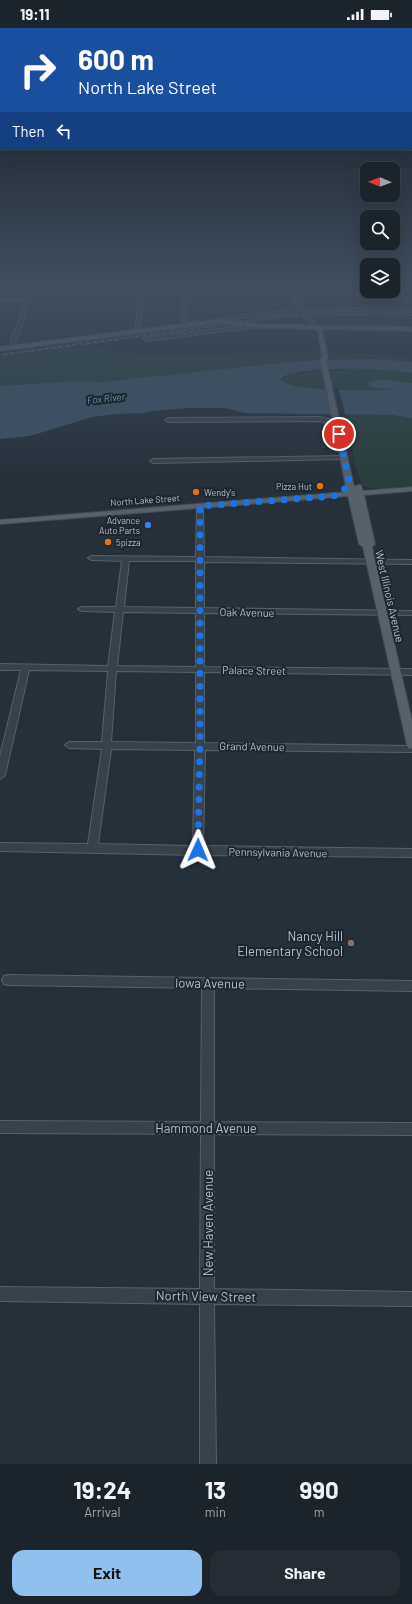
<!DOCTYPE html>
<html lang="en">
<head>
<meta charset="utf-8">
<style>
	body { margin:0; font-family:Barlow,sans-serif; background:#252c33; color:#f1f3f6; height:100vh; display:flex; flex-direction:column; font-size:15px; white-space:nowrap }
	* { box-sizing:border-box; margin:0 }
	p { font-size:13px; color:#a0a4a9 }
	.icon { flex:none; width:22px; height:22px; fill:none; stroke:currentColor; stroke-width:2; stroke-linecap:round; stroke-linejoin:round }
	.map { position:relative; height:1436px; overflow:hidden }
	.sheet { display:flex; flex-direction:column; background:#1c242b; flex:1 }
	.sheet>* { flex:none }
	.top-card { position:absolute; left:0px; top:0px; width:412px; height:122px; box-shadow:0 4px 16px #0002,0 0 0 1px #3a4147; background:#1a4fa0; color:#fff; overflow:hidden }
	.needle { width:26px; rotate:271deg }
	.buttons { position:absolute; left:360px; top:134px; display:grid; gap:8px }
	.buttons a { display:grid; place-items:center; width:40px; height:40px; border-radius:8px; background:#1c242b; box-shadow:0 4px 16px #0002,0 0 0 1px #3a4147; font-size:20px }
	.pin { position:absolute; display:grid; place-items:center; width:34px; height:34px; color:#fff; margin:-17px; border:2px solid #fff; border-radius:50%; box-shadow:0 1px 4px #0007 }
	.me { position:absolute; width:44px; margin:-22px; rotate:1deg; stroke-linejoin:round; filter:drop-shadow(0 0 3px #0008) }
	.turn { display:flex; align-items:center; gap:14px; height:84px; padding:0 12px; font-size:18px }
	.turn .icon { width:52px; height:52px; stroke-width:2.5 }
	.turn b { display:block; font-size:28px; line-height:34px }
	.then { display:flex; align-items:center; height:38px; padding:0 12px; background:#0003; gap:8px; font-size:15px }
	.eta { display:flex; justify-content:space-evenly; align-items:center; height:68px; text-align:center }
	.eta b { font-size:24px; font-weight:700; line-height:28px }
	.action { display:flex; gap:8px; margin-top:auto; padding:8px 12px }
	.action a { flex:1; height:46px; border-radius:12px; background:#90c0ee; color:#111; font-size:16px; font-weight:700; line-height:46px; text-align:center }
	.action a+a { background:#252c33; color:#f1f3f6 }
	.status { display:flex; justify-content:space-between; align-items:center; height:28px; padding:0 20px; background:#1c242b; direction:ltr }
	.status svg { height:11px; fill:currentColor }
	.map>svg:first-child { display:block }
	.green { fill:#2a3e3c }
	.water { fill:#3c5061 }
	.pier { fill:#253039 }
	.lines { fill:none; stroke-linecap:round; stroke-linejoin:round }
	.minor-casing { stroke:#566068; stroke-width:2 }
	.major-casing { stroke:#414b53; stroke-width:2 }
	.minor { fill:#38424a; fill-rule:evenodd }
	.major { fill:#56616a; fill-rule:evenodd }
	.rail-casing { stroke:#5b6670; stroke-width:2 }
	.rail { stroke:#1d272f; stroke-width:1; stroke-dasharray:3.5; stroke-linecap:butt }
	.route { stroke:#1a73e8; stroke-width:7; stroke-dasharray:0 12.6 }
	.food-dot { fill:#e8710a; stroke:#1d272f; stroke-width:1.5 }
	.shop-dot { fill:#3f7fe0; stroke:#1d272f; stroke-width:1.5 }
	.education-dot { fill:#8d6e63; stroke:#1d272f; stroke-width:1.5 }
	.labels { text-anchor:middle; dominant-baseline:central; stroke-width:4; stroke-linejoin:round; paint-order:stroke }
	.far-poi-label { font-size:9px; fill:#b4bdc5; stroke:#1d272f; text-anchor:end }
	.far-street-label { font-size:9px; fill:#b4bdc5; stroke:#1d272f }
	.far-water-label { font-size:10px; font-style:italic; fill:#7791a6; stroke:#1d272f }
	.street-label { font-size:11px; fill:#b4bdc5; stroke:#1d272f }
	.near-poi-label { font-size:13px; fill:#b4bdc5; stroke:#1d272f; text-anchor:end }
	.near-street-label { font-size:13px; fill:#b4bdc5; stroke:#1d272f }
</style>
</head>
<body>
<div class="status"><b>19:11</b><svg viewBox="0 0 49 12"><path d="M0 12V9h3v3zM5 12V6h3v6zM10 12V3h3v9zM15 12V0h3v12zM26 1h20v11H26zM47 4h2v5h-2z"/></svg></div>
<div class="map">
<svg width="412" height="1436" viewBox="0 0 412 1436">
	<rect width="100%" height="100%" fill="#253039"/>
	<path class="green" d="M 88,317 L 107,322 L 147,328 L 318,325 L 319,332 L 279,335 L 101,354 L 76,353 L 0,358 L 0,329 Z
		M 330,326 L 363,326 L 412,330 L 412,334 L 332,331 Z
		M 367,340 L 412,345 L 412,355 L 383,351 L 371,359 L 396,362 L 393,362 C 373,362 290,365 280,351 L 296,345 Z
		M 346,387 L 393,387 L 412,390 L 412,458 C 400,458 371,464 362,457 L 355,436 Z
		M 189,481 L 57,493 L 108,487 Z"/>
	<path class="water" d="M 375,331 L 412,334 L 412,345 C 387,341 299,336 280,351 C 290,365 374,362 393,362 L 396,362 L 371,359 L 368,356 L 370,353 L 383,351 L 412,355 L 412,390 L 393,387 L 244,385 L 225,380 L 188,380 L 153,383 L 144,385 L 115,386 L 92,389 L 30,408 L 0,411 L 0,358 L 76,353 L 101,354 L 279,335 L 319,332 Z"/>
	<path class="pier" d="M 326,359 L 338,359 L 346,389 L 332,389 Z"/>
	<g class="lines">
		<g class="minor-casing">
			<path id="minor" d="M 31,260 L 35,260 L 13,320 L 8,321 L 26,273 L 0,273 L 0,271 L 27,271 Z
				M 141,260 L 145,260 L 139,303 L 137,304 L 135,303 Z
				M 184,260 L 188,260 L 188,264 L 292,265 L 292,261 L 295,260 L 297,265 L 391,266 L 393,268 L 297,267 L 301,282 L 355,280 L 412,282 L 412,284 L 355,283 L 304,284 L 320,299 L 320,301 L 318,301 L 298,285 L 240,290 L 219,294 L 217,293 L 217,292 L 240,287 L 295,282 L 293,267 L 188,266 L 186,296 L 184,297 L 182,296 Z
				M 390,269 L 412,270 L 412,272 L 392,271 Z
				M 255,297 L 257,298 L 257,299 L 146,313 L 143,311 L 146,309 Z
				M 320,389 L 345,395 C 337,399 328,395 320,393 L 168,394 L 165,392 L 168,390 Z
				M 343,428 L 346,430 L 345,431 L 153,435 L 150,433 L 153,431 Z
				M 200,476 L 203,478 L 204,529 L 412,532 L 412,536 L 204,534 L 204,580 L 412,583 L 412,587 L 204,585 L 204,639 L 412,641 L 412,647 L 204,644 L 204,715 L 412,718 L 412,724 L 205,722 L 203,818 L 412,821 L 412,829 L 198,827 L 0,823 L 0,815 L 88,816 L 102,721 L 69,720 L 65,717 L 69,714 L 102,714 L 108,643 L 29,642 L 5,747 L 3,749 L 0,751 L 0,728 L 21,642 L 0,642 L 0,636 L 108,638 L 115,584 L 82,583 L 78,581 L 82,579 L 116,579 L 122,533 L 92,532 L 88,530 L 92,528 L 196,529 L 197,478 ZM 129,533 L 196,533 L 196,580 L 124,579 ZM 123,584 L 196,585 L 196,639 L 117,638 ZM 116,643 L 196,644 L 196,715 L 111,714 ZM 111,721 L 195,722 L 193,818 L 98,816 Z
				M 8,947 L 412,953 L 412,963 L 214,960 L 214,1094 L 412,1095 L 412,1107 L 214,1106 L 214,1261 L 412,1264 L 412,1278 L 214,1276 L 216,1436 L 200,1436 L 200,1276 L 0,1273 L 0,1259 L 200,1261 L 201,1106 L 0,1105 L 0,1093 L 201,1094 L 202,960 L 8,957 L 4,956 L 2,952 L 4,948 Z"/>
		</g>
		<g class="major-casing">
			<path id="major" d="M 219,291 L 259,296 L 412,299 L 412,303 L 322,301 L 328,330 L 326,332 L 354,459 L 358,457 L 361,457 L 363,463 L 412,459 L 412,463 L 364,467 L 375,516 L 372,519 L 412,693 L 412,721 L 408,720 L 407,717 L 363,519 L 359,516 L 348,468 L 0,496 L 0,492 L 347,464 L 320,331 L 322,329 L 318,303 L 316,301 L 259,300 L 219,295 L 0,323 L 0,319 Z"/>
		</g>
		<use href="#minor" class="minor"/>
		<use href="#major" class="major"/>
		<g class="rail-casing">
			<path id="rail" d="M 0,327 L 280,289 L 341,286 L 412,287"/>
		</g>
		<use href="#rail" class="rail"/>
	</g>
	<linearGradient id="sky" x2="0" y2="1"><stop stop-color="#141a1f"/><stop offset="0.56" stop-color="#404e5f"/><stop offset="1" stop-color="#404e5f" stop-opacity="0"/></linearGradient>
	<rect width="412" height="461" fill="url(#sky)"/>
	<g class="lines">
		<path class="route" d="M 198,822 L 200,712 L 200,478 L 334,468 L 340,465 L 350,456 L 339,406"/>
	</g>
	<g class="food-dot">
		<circle cx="320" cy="458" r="4"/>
		<circle cx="196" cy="464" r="4"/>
		<circle cx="108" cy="514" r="4"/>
	</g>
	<circle class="shop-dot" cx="148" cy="497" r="4"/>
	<circle class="education-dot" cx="351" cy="915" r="4"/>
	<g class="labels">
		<g class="far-poi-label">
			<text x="312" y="458">Pizza Hut</text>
			<text x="204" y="464" text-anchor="start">Wendy's</text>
			<text x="140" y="492">Advance<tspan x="140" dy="10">Auto Parts</tspan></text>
			<text x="116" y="514" text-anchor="start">5pizza</text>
		</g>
		<g class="far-street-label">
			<text transform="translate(145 472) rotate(-4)">North Lake Street</text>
		</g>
		<g class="far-water-label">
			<text transform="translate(106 370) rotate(-6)">Fox River</text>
		</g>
		<g class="street-label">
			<text transform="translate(390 568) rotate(77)">West Illinois Avenue</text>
			<text transform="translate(247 584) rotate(1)">Oak Avenue</text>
			<text transform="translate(254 642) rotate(1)">Palace Street</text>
			<text transform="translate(252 718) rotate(1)">Grand Avenue</text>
			<text transform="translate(278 824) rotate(1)">Pennsylvania Avenue</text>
		</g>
		<g class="near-poi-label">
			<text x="343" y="908">Nancy Hill<tspan x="343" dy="15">Elementary School</tspan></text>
		</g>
		<g class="near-street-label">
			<text transform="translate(210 955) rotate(1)">Iowa Avenue</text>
			<text x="206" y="1100">Hammond Avenue</text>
			<text transform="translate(208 1195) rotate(-90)">New Haven Avenue</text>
			<text transform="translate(206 1268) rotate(1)">North View Street</text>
		</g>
	</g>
</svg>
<div class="buttons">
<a><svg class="needle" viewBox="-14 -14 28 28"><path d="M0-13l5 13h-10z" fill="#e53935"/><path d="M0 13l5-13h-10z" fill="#a0a4a9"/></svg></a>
<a><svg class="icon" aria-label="search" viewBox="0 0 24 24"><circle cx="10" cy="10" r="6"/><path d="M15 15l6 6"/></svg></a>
<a><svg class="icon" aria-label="layers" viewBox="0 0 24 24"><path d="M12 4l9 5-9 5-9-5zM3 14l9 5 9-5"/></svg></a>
</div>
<div class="pin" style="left:339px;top:406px;background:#d93025"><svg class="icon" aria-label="arrive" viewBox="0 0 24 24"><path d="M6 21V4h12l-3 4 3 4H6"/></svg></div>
<svg class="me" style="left:198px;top:822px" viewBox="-20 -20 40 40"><path d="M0-17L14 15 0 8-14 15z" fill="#1a73e8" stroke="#fff" stroke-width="4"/></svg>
<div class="top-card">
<div class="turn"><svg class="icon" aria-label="right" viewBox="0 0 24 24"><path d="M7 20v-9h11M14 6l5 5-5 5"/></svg><div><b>600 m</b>North Lake Street</div></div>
<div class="then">Then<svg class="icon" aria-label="left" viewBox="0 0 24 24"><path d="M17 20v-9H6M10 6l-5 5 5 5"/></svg></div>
</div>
</div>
<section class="sheet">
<div class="eta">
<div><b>19:24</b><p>Arrival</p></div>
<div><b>13</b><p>min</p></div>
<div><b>990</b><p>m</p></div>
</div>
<div class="action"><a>Exit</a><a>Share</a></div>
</section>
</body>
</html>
